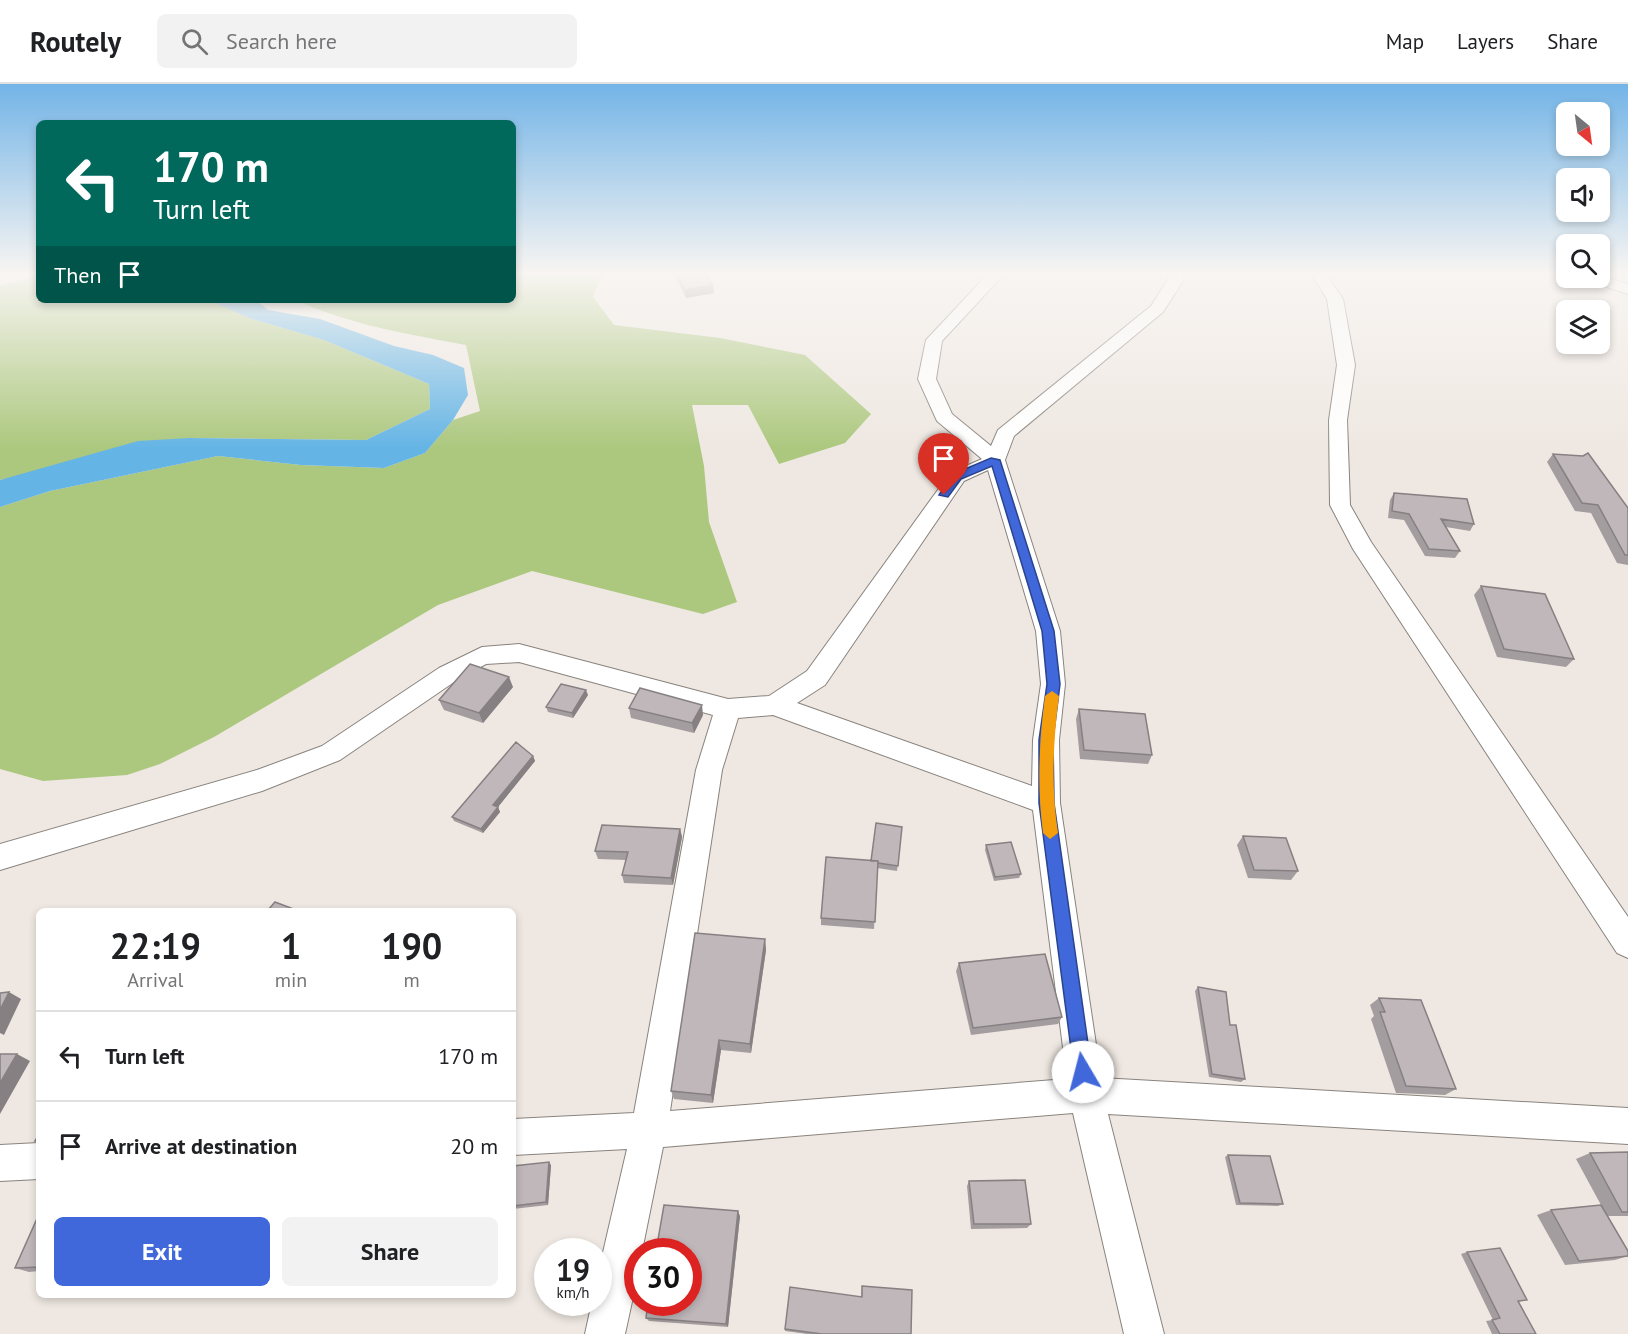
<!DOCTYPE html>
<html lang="en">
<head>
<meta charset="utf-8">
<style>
	body { margin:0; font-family:"PT Sans",sans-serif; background:#f2f2f2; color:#202124; height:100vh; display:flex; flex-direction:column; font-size:22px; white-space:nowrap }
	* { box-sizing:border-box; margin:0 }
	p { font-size:20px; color:#757577 }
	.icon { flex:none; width:33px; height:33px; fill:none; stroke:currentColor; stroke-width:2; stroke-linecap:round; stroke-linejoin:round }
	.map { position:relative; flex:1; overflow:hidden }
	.panel { position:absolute; left:36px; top:824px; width:480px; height:390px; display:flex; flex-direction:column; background:#fff; border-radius:9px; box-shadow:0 3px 9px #0003 }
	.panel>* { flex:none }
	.banner { position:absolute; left:36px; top:36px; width:480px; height:183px; border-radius:9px; box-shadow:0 3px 9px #0003; background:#00695c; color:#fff; overflow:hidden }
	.needle { width:39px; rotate:151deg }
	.buttons { position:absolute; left:1556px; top:18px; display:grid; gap:12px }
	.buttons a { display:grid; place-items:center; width:54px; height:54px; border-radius:9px; background:#fff; box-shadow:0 3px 9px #0003; font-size:30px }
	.speed { position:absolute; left:534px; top:1154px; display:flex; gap:12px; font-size:30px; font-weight:700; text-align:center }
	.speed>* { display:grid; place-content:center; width:78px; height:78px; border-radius:50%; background:#fff; box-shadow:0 3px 9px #0003; line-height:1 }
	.speed small { font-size:15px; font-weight:400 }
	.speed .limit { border:9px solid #d22; background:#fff; color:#111 }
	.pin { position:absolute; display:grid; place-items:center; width:51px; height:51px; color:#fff; margin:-62px -26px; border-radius:50% 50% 50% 0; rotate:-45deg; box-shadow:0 0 6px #0007 }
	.pin .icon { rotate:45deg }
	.me { position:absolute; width:66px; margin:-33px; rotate:352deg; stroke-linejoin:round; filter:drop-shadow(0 0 4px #0008) }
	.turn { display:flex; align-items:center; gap:21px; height:126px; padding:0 18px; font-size:27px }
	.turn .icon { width:78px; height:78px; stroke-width:2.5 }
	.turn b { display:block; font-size:42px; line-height:51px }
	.then { display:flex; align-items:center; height:57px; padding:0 18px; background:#0003; gap:12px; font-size:22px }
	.eta { display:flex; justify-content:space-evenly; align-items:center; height:102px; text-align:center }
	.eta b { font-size:36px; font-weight:800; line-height:42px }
	.button { display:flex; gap:12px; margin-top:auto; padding:12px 18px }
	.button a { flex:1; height:69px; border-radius:9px; background:#4168da; color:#fff; font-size:24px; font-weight:800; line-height:69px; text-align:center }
	.button a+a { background:#f2f2f2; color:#202124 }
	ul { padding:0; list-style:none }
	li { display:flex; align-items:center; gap:18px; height:90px; padding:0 18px; border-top:2px solid #e0e0e0 }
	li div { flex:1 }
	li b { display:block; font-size:22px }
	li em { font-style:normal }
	header { display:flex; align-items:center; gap:36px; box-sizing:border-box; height:84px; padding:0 30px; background:#fff; border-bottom:2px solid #e0e0e0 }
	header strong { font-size:28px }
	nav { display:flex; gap:33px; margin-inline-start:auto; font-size:21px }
	.search { width:420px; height:54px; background:#f2f2f2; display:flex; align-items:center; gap:15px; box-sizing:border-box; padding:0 21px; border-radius:9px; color:#757577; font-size:22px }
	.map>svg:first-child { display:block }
	.green { fill:#acc87e }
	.water { fill:#64b4e5 }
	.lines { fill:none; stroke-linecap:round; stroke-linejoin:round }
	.street-casing { stroke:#89837e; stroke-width:2 }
	.street { fill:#fff; fill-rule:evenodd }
	.wall { fill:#a49d9f }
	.shaded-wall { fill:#868082 }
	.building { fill:#bfb7b9; stroke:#868082; stroke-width:1.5 }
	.route { fill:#4168da; stroke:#2a448e; stroke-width:1.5 }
	.slow { fill:#f59e0b }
</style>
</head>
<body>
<header>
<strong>Routely</strong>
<div class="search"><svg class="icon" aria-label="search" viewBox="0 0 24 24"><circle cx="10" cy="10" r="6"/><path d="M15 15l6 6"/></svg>Search here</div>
<nav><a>Map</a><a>Layers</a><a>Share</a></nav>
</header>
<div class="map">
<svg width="1628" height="1250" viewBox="0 0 1628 1250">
	<rect width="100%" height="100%" fill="#efe8e2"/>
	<path class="green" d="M 513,189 L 608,189 L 602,192 L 593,213 L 614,241 L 720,254 L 805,271 L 871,330 L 845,359 L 779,380 L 748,321 L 692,321 L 704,382 L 709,438 L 737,518 L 703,530 L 532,487 L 438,521 L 214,653 L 160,680 L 127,691 L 43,697 L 0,685 L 0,423 L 50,407 L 218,372 L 301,381 L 384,384 L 425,369 L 453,336 L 480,327 L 466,261 C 408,250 350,241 296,216 L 513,216 Z
		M 39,192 L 39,216 L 217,216 L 216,219 L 249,234 L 324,256 L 429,300 L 430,325 L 366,356 L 189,354 L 0,396 L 0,202 Z"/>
	<path class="water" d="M 217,216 L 256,216 L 268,226 L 320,235 L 394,262 L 433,271 L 464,284 L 468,311 L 453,336 L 425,369 L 384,384 L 301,381 L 218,372 L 50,407 L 0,423 L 0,396 L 138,357 L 189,354 L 366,356 L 430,325 L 429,300 L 324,256 L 249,234 L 215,219 Z"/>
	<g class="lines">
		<g class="street-casing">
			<path id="street" d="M 989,189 L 1005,189 L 942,257 L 936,295 L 952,330 L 991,362 L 998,346 L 1151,222 L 1167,197 L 1169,189 L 1184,189 L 1183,197 L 1163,228 L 1014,352 L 1005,376 L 1060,547 L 1065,600 L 1059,656 L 1060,719 L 1101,994 L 1628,1024 L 1628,1060 L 1108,1030 L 1164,1250 L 1124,1250 L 1073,1029 L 663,1063 L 642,1167 L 638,1167 L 638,1190 L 625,1250 L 585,1250 L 592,1218 L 598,1218 L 598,1190 L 627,1065 L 513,1071 L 513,1035 L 634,1029 L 696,686 L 713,631 L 519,578 L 486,580 L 457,596 L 340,676 L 262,707 L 0,786 L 0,760 L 257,686 L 322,662 L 439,584 L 482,563 L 519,560 L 728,615 L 769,612 L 807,587 L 950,389 L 982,375 L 937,337 L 918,295 L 926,256 ZM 988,386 L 1036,547 L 1041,600 L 1033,656 L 1032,702 L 797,619 L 825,601 L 964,397 ZM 773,631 L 1033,726 L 1067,995 L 670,1027 L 722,686 L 738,634 Z
				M 1311,189 L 1325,189 L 1343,215 L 1355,281 L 1347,336 L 1350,421 L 1371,458 L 1628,833 L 1628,874 L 1617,869 L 1353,465 L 1330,421 L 1329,336 L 1337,281 L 1327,215 Z
				M 1599,191 L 1628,200 L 1628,210 L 1589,197 L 1586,194 L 1599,194 Z
				M 39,1059 L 39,1095 L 0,1097 L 0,1061 Z"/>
		</g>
		<use href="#street" class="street"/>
	</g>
	<path class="wall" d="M 673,189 L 704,189 L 714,209 L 686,214 Z
		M 1553,370 L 1583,372 L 1628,424 L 1628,481 L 1617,479 L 1591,429 L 1575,427 L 1547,378 Z
		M 1394,409 L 1474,440 L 1470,447 L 1446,443 L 1460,467 L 1455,474 L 1425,472 L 1404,436 L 1388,434 L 1390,416 Z
		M 1481,502 L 1574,575 L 1566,583 L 1497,573 L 1474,511 Z
		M 513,603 L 483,639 L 444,626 L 439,616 Z
		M 588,611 L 573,634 L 548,628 L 546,623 Z
		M 629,624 L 703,631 L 694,649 L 631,634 Z
		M 1079,625 L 1152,671 L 1148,680 L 1080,675 L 1076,635 Z
		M 533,672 L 535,677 L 498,723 L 500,728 L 483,749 L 454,737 L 452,733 Z
		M 902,743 L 897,787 L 877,784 L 874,845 L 821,841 L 821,834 L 871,777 Z
		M 680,745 L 682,753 L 673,801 L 624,799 L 622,791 L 626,776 L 598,775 L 595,767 Z
		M 1243,752 L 1298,787 L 1291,796 L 1248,794 L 1237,761 Z
		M 986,761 L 1021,790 L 1019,794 L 994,797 L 985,766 Z
		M 765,855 L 766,866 L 751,969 L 721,966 L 713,1019 L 674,1015 L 671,1007 Z
		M 959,879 L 1062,933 L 1058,940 L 971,951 L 956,887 Z
		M 1198,903 L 1230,941 L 1245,995 L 1241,998 L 1209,993 L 1195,907 Z
		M 1379,914 L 1456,1005 L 1445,1011 L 1396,1009 L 1371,935 L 1374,932 L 1370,921 Z
		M 1628,1068 L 1628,1132 L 1608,1132 L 1628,1172 L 1615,1176 L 1565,1181 L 1537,1131 L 1551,1126 L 1601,1121 L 1576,1075 L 1590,1069 Z
		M 1228,1071 L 1283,1120 L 1278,1122 L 1236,1121 L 1225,1073 Z
		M 551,1081 L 548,1121 L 513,1125 L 513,1082 Z
		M 969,1097 L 1031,1140 L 1027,1144 L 971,1145 L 967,1102 Z
		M 39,1130 L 39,1187 L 29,1188 L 15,1184 Z
		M 740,1132 L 728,1243 L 649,1237 L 646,1234 Z
		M 1467,1168 L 1527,1216 L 1518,1218 L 1536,1250 L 1492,1250 L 1486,1237 L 1493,1236 L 1461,1170 Z
		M 862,1202 L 911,1250 L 807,1250 L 785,1247 L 785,1245 L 861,1213 Z"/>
	<path class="shaded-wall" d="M 713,201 L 714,209 L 686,214 L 685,206 Z
		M 509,593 L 513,603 L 483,639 L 479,629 Z
		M 586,606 L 588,611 L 573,634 L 572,629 Z
		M 702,621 L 703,631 L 694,649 L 692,639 Z
		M 533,672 L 535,677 L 498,723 L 500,728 L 483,749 L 481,745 L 493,721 Z
		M 680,745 L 682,753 L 673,801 L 671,794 Z
		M 765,855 L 766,866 L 751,969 L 750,960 Z
		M 9,908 L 21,915 L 4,951 L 0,949 L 0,926 Z
		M 719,956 L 721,966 L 713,1019 L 711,1011 Z
		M 17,970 L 30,977 L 0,1030 L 0,999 Z
		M 549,1078 L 551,1081 L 548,1121 L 546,1118 Z
		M 738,1127 L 740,1132 L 728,1243 L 726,1240 Z"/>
	<path class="building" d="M 676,189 L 704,189 L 713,201 L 685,206 Z
		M 1588,369 L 1628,424 L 1628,471 L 1625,471 L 1598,421 L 1582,419 L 1553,370 L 1583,372 Z
		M 1394,409 L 1467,415 L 1474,440 L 1441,435 L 1460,467 L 1429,465 L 1409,430 L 1392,427 Z
		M 1481,502 L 1545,510 L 1574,575 L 1504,565 Z
		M 470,580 L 509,593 L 479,629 L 439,616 Z
		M 561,600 L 586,606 L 572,629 L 546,623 Z
		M 640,604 L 702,621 L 692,639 L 629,624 Z
		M 1079,625 L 1145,630 L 1152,671 L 1084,666 Z
		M 516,658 L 533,672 L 493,721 L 498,723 L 481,745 L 452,733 Z
		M 876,739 L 902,743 L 898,782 L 878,779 L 878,777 L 871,777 Z
		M 602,741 L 680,745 L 671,794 L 622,791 L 628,768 L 595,767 Z
		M 1243,752 L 1286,754 L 1298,787 L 1254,786 Z
		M 1011,758 L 1021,790 L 995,793 L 986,761 Z
		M 826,773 L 878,777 L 875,838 L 821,834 Z
		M 275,818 L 296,826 L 268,826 Z
		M 695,849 L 765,855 L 750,960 L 719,956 L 711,1011 L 671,1007 Z
		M 1045,870 L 1062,933 L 973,944 L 959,879 Z
		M 1198,903 L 1226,908 L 1230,941 L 1236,941 L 1245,995 L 1212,990 Z
		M 9,908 L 0,926 L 0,909 Z
		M 1379,914 L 1421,916 L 1456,1005 L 1406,1002 L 1380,928 L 1385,928 Z
		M 0,970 L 17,970 L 0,999 Z
		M 39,1050 L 39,1057 L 35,1057 Z
		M 1628,1068 L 1628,1128 L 1622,1128 L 1590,1069 Z
		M 1228,1071 L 1270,1072 L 1283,1120 L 1240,1119 Z
		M 549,1078 L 546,1118 L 513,1122 L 513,1082 Z
		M 1025,1096 L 1031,1140 L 974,1140 L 969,1097 Z
		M 664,1121 L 738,1127 L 726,1240 L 646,1234 L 648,1218 L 688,1218 L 688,1167 L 656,1167 Z
		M 1601,1121 L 1628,1167 L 1628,1172 L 1579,1177 L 1551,1126 Z
		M 39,1130 L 39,1183 L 15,1184 Z
		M 1500,1164 L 1527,1216 L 1518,1217 L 1536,1250 L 1500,1250 L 1492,1236 L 1500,1234 L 1467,1168 Z
		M 862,1202 L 912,1206 L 911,1250 L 822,1250 L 785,1245 L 790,1203 L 862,1213 Z"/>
	<linearGradient id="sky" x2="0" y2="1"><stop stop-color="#73b4e7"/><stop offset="0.52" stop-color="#f8f5f2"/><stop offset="1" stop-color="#f8f5f2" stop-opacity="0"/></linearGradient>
	<rect width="1628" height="364" fill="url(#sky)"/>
	<path class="route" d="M 991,374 L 1000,376 L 1054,547 L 1060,600 L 1053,656 L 1054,719 L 1092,988 L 1090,995 L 1083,997 L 1077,995 L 1074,988 L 1039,719 L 1039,656 L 1047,600 L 1042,547 L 992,382 L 961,395 L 948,413 L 939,411 L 953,390 Z"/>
	<path class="slow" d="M 1052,607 L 1059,612 C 1053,658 1051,703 1058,749 L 1050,755 L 1043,749 C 1037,703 1039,658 1045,612 Z"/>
</svg>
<div class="buttons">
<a><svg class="needle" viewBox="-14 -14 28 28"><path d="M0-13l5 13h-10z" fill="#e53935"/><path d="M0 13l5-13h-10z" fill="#757577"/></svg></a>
<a><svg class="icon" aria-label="sound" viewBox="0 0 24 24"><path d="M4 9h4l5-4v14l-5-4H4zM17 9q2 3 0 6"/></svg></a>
<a><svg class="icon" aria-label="search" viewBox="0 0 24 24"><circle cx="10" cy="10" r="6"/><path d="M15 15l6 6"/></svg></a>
<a><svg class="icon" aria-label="layers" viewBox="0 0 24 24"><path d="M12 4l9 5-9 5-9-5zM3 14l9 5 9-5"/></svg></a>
</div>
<div class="speed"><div>19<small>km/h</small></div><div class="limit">30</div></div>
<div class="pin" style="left:944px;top:411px;background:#d93025"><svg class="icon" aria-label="arrive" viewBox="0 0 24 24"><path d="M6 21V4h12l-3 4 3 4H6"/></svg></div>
<svg class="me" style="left:1083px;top:988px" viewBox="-20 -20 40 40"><circle r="19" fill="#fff"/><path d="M0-13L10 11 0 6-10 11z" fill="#4168da"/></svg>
<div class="banner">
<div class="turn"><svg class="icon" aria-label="left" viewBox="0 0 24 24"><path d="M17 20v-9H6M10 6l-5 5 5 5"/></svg><div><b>170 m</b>Turn left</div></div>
<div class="then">Then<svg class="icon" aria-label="arrive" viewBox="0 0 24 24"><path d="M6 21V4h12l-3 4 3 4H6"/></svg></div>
</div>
<section class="panel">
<div class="eta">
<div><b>22:19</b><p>Arrival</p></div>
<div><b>1</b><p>min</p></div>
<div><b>190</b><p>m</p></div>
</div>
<ul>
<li><svg class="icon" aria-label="left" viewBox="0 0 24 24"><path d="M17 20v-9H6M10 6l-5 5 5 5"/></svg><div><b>Turn left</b></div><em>170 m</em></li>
<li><svg class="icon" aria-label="arrive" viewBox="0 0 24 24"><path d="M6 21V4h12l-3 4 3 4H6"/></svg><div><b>Arrive at destination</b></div><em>20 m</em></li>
</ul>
<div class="button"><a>Exit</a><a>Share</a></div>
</section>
</div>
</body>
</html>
